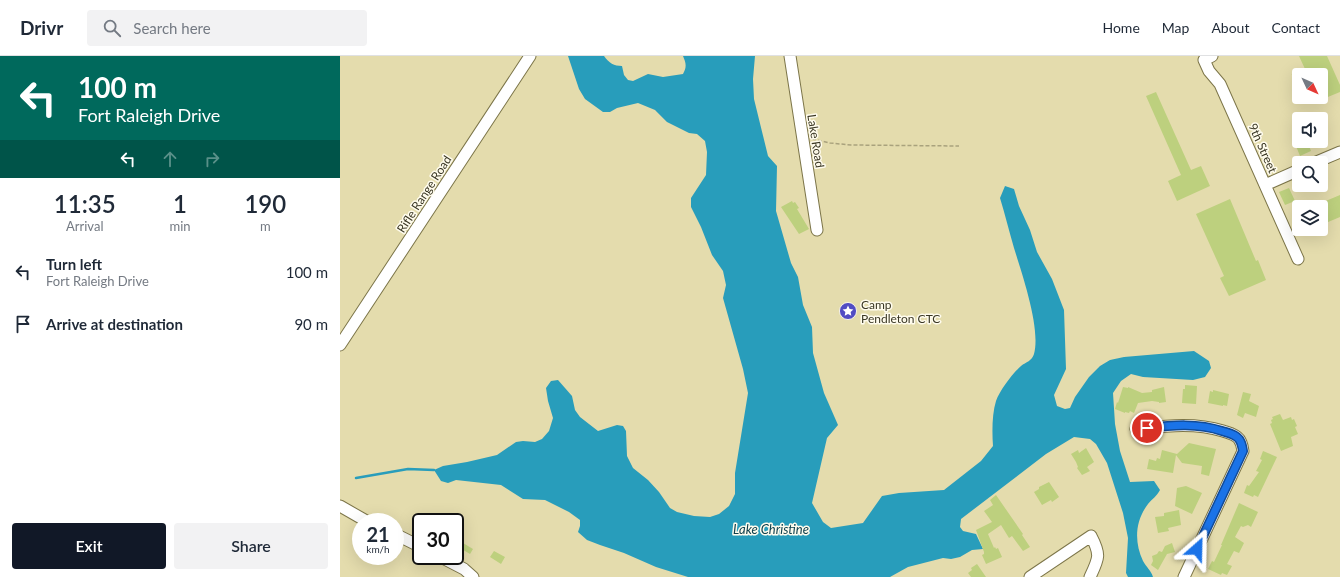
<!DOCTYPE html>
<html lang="en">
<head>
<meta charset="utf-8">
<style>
	body { margin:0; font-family:Lato,sans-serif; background:#f2f2f3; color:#1f2937; height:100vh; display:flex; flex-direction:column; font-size:15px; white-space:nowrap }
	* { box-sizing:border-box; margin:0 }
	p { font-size:13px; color:#747a83 }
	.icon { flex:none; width:22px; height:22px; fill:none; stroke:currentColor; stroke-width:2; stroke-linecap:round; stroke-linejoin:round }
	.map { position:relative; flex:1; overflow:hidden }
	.sheet { display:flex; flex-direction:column; background:#fff; width:340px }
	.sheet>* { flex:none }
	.top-card { background:#00695c; color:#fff; overflow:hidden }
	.needle { width:26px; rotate:134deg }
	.fabs { position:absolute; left:952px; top:12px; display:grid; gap:8px }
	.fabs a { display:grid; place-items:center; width:36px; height:36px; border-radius:4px; background:#fff; box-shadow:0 4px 16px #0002; font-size:20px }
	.speed { position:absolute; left:12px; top:457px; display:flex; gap:8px; font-size:20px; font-weight:700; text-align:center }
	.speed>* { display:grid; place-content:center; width:52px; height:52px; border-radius:50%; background:#fff; box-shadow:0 4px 16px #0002; line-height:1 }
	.speed small { font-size:10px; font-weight:400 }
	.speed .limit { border:2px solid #111; border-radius:6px; background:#fff; color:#111 }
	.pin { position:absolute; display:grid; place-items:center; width:34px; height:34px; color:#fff; margin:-17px; border:2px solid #fff; border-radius:50%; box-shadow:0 1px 4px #0007 }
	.me { position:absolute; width:44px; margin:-22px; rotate:25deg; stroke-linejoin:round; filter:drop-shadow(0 0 3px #0008) }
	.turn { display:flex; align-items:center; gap:14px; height:84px; padding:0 12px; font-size:18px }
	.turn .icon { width:52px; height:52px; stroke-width:2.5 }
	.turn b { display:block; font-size:28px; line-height:34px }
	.lanes { display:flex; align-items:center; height:38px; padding:0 12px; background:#0003; justify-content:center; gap:20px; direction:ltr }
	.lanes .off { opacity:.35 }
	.eta { display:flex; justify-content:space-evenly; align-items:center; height:68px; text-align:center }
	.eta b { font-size:24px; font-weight:600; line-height:28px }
	.button { display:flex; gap:8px; margin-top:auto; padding:8px 12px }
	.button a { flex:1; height:46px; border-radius:4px; background:#111827; color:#fff; font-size:16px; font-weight:600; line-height:46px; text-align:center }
	.button a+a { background:#f2f2f3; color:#1f2937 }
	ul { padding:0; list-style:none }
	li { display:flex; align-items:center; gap:12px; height:52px; padding:0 12px }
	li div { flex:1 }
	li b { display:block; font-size:15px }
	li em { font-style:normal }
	header { display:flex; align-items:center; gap:24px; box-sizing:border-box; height:56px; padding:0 20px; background:#fff; border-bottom:1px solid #e0e1e3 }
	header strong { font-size:19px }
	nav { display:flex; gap:22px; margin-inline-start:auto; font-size:14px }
	.search { width:280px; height:36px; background:#f2f2f3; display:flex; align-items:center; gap:10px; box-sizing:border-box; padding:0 14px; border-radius:4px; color:#747a83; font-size:15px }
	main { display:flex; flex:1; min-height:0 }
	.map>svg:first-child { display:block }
	.water { fill:#289dbb }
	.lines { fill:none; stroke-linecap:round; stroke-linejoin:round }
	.stream { stroke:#289dbb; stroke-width:2.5 }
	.building { fill:#bdd07e }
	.minor-casing { stroke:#7c7549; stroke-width:13 }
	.path { stroke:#a9a27d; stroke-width:1.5; stroke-dasharray:4 2; stroke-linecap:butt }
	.minor { stroke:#fff; stroke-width:11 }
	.route-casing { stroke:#114b97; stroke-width:10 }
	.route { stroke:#1a73e8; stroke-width:7 }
	.labels { text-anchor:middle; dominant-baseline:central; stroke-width:3; stroke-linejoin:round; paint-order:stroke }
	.street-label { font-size:12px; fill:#3a3724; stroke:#fffcee }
	.poi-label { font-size:12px; fill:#3a3724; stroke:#fffcee; text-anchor:start }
	.water-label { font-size:13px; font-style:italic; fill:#10414e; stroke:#fffcee }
</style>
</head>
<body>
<header>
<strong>Drivr</strong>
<div class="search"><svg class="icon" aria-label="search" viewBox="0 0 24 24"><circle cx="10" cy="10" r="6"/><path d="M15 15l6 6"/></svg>Search here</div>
<nav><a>Home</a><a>Map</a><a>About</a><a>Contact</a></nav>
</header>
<main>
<section class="sheet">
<div class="top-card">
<div class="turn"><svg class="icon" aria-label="left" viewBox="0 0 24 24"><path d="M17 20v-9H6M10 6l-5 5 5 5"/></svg><div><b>100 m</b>Fort Raleigh Drive</div></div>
<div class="lanes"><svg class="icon" aria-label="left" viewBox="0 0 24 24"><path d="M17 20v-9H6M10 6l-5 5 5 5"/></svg><svg class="icon off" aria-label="ahead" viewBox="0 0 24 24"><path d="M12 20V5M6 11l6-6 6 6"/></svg><svg class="icon off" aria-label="right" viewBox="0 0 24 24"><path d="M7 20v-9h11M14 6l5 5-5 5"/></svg></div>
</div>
<div class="eta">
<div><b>11:35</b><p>Arrival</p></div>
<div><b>1</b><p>min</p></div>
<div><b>190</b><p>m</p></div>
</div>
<ul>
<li><svg class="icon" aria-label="left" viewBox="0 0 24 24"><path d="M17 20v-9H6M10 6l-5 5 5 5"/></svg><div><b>Turn left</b><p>Fort Raleigh Drive</p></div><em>100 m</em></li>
<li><svg class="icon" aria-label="arrive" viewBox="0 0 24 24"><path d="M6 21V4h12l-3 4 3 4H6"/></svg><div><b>Arrive at destination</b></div><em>90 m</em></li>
</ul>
<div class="button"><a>Exit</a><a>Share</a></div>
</section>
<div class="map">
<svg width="1000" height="521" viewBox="0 0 1000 521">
	<rect width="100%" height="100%" fill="#e4dcad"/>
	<path class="water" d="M 228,0 L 264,0 C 269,7 274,10 282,10 L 284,19 L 288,24 L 293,25 L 308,18 L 323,21 L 343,18 C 347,11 346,7 343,0 L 415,0 L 413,23 L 414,43 L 428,100 L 437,110 L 436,155 L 451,207 L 458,221 L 463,249 L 472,271 L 473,297 L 484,337 L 498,369 L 487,382 L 472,447 L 483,466 L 491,472 L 523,467 L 542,440 L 559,437 L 604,434 L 641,405 L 653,390 C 652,376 652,358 656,345 C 660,334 673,317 681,310 C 686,306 692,305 694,298 C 701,272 682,218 674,192 C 669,175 665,158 660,142 L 665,130 L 674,133 L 679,150 L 690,174 L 697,196 L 712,223 L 724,254 L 726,313 L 714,339 L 717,350 L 725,353 L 730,352 L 735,341 L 749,321 L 760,310 L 770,304 L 784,301 L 854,295 L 869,305 L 871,312 L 865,321 L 853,324 L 803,321 L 791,318 L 781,325 L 773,337 L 775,368 L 780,395 L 790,426 L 814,425 L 820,434 C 817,440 812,443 808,448 C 795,465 794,486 803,505 C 806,511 811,514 813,521 L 788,521 L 786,517 L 788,482 L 783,457 L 767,407 L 756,388 L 750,383 L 734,381 L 706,398 L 621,463 L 620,471 L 623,475 L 636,478 L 643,493 L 632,494 L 620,501 L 611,503 L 603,502 L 568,511 L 550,521 L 348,521 L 316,511 L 284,497 L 260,489 L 247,484 L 238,476 L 240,470 L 240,464 L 229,456 L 205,444 L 183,443 L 161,429 L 116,424 L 108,427 L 101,425 L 94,414 L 103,410 L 127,406 L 157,399 L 176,386 L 183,385 L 195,386 L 202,383 L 209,375 L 213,362 L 208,345 L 206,332 L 211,325 L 218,324 L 232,340 L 235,354 L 240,361 L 258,375 L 277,369 L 283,370 L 286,375 L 287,400 L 293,412 L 308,424 L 319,436 L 330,452 L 337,456 L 354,460 L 370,461 L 379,458 L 389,450 L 395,438 L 395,417 L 408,337 L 403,313 L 383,242 L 386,229 L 383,215 L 372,199 L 361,171 L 351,151 L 351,142 L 366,119 L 367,96 L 365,85 L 357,78 L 349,77 L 327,66 L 315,54 L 298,47 L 277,52 L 270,56 L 263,56 L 245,43 L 239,33 Z"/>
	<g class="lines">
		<path class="stream" d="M 16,422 L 68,413 L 94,414"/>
	</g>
	<path class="building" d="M 959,0 L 987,0 L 1000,29 L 1000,36 L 983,43 L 981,38 L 981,19 L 951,19 L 965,13 Z
		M 816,36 L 851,114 L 861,110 L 870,130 L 837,145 L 828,125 L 841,119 L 806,40 Z
		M 967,85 L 971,95 L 960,100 L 956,90 Z
		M 949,132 L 955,145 L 945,149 L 939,136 Z
		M 1000,139 L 1000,161 L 981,169 L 981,147 Z
		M 890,143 L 916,205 L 918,204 L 926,224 L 889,240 L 880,222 L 884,220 L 856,158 Z
		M 452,145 L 453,147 L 455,146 L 459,152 L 457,153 L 469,173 L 459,178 L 441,151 Z
		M 845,329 L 857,330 L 856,348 L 842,347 L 843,333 L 845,333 Z
		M 783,331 L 788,332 L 788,331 L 802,337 L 812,336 L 812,334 L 824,331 L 826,346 L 819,347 L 819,346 L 812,345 L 798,347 L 794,357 L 790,355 L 789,357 L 785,356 L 785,357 L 775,353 L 777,346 L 778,347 Z
		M 873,334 L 889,338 L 887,350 L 883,349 L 883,350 L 868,347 L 870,335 L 873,336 Z
		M 903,336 L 911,338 L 909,345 L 919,350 L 916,361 L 905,357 L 903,362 L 897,359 Z
		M 940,358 L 943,364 L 951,361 L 952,364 L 954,363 L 957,370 L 955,371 L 958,378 L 951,381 L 953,390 L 941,395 L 930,368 L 932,367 L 931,364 L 933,363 L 932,361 Z
		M 849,387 L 876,393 L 869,420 L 861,418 L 862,410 L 842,407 L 836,399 L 833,417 L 807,413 L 809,403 L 816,405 L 817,402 L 820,403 L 822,394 L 837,398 Z
		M 746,392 L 754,406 L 747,411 L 750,415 L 742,419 L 737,412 L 738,411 L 736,406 L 731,398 L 738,394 L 739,397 Z
		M 923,395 L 937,401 L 918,441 L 914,439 L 913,441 L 904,437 L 907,429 L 909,430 L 919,416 L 916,415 L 922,404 L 920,403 Z
		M 709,426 L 719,441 L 712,446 L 711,444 L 702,449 L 694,436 L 699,433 L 699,431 Z
		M 846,430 L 862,437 L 852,458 L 835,450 L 837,432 Z
		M 656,439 L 683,478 L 682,479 L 690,491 L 683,495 L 672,480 L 669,482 L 661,469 L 648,478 L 654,492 L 655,491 L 656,493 L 658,492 L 662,501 L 646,508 L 642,499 L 644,498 L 644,496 L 636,474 L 652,466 L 644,455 L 653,449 L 650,444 Z
		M 899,447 L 918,456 L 911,471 L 908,469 L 903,471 L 901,470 L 895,481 L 904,487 L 899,497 L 894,495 L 887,508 L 892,510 L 887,519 L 882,517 L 881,519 L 868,513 L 872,505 L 874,506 L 882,489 L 881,489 Z
		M 839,454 L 841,469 L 828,472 L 829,475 L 818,477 L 815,461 L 824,460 L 824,457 Z
		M 123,487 L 133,493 L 130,498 L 120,492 Z
		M 832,487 L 835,496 L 827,498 L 818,514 L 811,509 L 813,505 L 812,500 L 817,498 L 819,495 L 822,496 L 825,490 Z
		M 154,495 L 165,501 L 161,508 L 150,501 Z
		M 637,508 L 646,521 L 631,521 L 628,517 L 632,514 L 631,512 Z"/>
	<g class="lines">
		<g class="minor-casing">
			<path id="minor" d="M 450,0 L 477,174
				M 872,0 L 864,4 L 869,15 L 880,28 L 958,203
				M 974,107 L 1000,96
				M 925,129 L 959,114
				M 0,289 L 190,0
				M 796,373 C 825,370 854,366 883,375 C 889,377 895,378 899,383 C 902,387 902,390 903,395 L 844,521
				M 0,450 L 28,466
				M 55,478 L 81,491
				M 99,500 L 124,513 L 133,521
				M 690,521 L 751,480 C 761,499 759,502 750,521"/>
		</g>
		<path class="path" d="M 472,83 L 490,87 L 511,89 L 619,90"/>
		<use href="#minor" class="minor"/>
	</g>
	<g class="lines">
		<g class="route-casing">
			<path id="route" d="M 807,372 C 833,369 858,367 882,375 C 888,377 895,378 899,383 C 902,387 902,390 903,395 L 857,493"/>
		</g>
		<use href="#route" class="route"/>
	</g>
	<defs>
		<g id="sight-disc" transform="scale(0.9)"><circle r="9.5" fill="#514cc3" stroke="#fffcee"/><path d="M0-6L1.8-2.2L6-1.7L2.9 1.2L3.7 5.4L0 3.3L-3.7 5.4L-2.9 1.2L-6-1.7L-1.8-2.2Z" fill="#fff"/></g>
	</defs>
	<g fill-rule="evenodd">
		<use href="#sight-disc" x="508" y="255"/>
	</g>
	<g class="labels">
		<g class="street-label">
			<text transform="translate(476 85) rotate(81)">Lake Road</text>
			<text transform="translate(923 92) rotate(66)">9th Street</text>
			<text transform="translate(84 138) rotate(-57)">Rifle Range Road</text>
		</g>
		<g class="poi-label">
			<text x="521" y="248">Camp<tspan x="521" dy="14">Pendleton CTC</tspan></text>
		</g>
		<g class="water-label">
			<text x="431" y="473">Lake Christine</text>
		</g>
	</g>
</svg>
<div class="fabs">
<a><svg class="needle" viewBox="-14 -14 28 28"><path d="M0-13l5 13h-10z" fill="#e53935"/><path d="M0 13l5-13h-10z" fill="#747a83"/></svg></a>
<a><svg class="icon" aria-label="sound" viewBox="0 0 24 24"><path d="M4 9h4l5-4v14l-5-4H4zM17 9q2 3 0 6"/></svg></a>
<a><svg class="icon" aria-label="search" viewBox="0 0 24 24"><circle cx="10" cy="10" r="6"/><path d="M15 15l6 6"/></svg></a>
<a><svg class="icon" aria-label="layers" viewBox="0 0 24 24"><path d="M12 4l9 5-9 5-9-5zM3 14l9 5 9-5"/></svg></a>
</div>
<div class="speed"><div>21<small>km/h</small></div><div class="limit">30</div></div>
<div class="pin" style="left:807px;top:372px;background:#d93025"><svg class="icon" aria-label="arrive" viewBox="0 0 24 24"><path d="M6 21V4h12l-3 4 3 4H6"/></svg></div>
<svg class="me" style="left:857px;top:493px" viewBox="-20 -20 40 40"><path d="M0-17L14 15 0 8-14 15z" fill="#1a73e8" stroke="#fff" stroke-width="4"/></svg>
</div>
</main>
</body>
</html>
